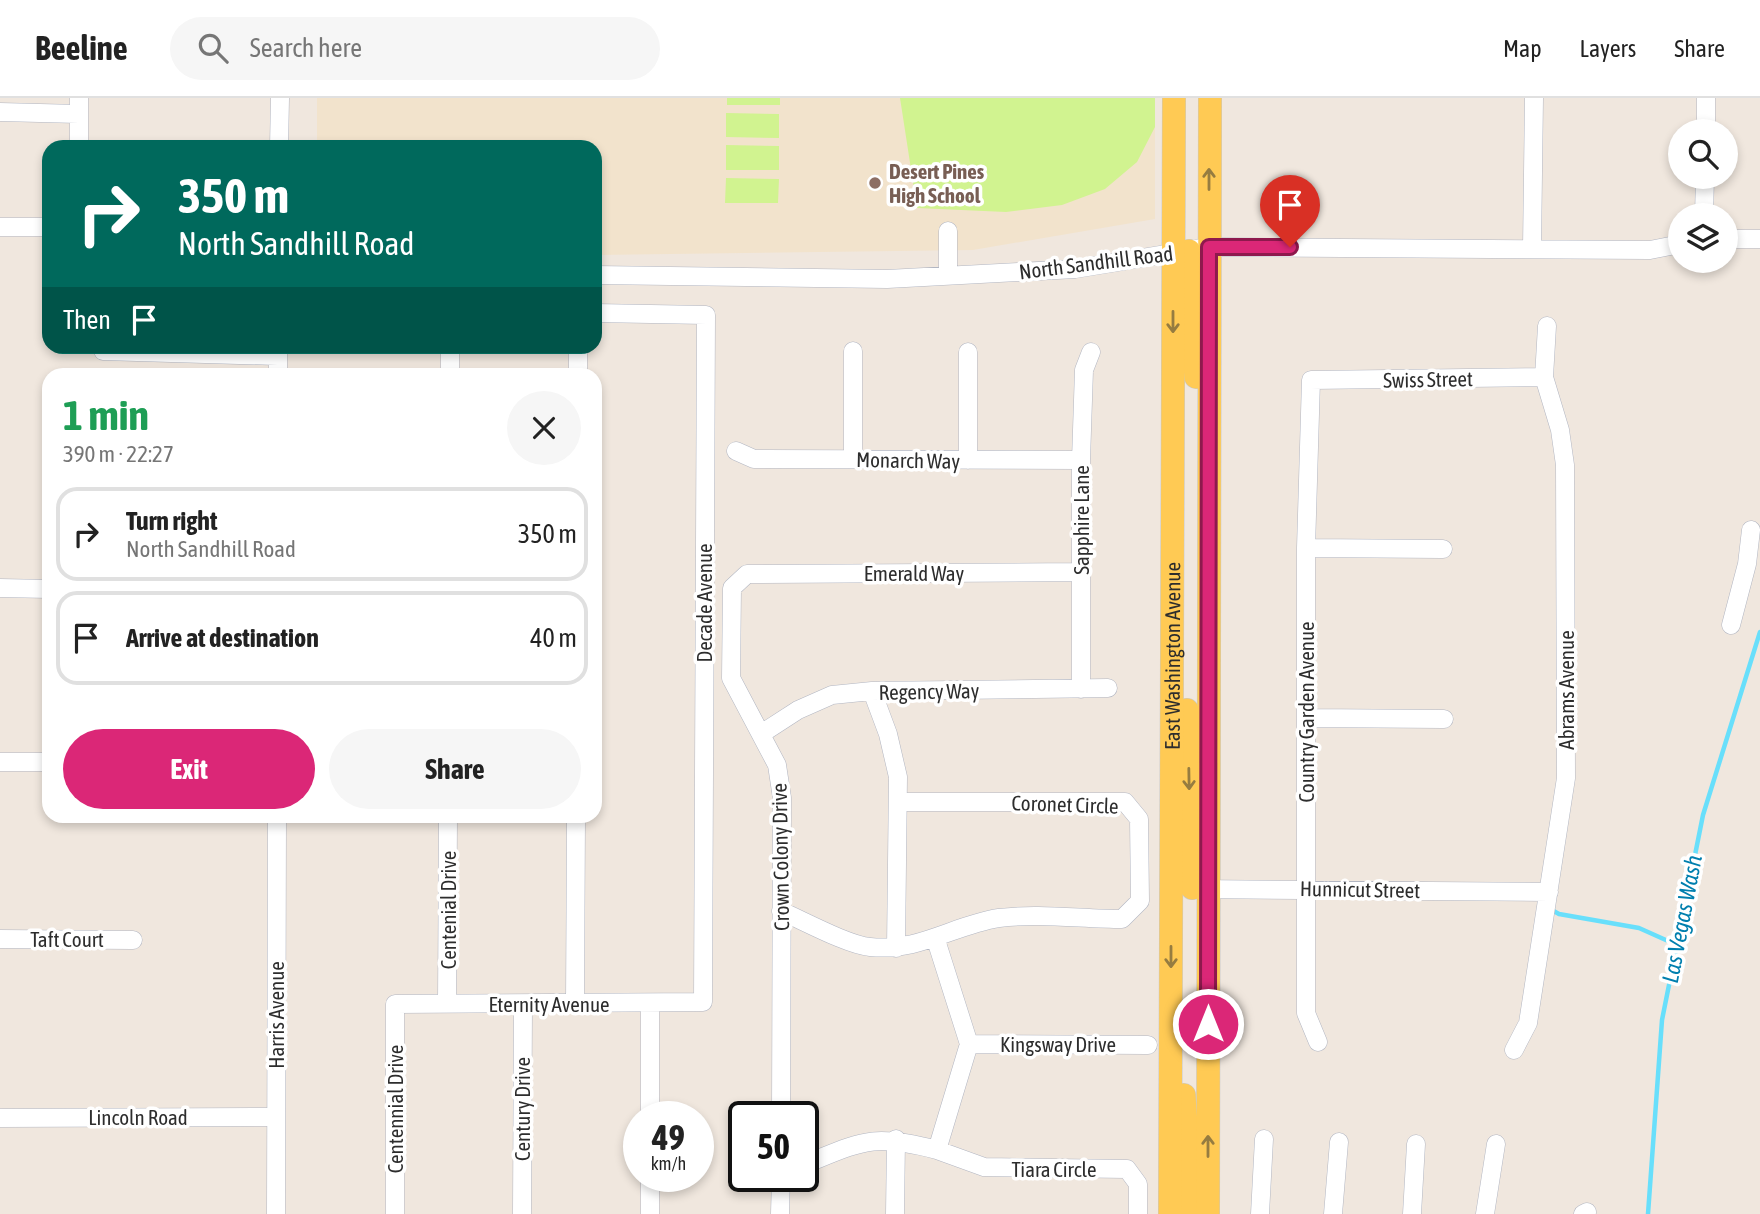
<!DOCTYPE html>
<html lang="en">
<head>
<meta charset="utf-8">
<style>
	body { margin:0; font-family:"Asap Condensed",sans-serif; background:#f6f6f6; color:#222; height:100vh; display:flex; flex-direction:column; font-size:26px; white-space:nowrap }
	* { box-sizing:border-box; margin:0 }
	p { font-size:23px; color:#767676 }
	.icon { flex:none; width:38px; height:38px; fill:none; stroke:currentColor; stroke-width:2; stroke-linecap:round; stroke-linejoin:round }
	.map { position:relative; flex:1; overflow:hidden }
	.side { position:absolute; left:42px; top:270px; width:560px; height:455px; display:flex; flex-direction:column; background:#fff; border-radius:21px; box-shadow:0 4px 10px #0003 }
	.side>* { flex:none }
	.guide { position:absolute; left:42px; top:42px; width:560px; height:214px; border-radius:21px; box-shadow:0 4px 10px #0003; background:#00695c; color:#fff; overflow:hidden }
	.tools { position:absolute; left:1668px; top:21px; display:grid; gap:14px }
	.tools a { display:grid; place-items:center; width:70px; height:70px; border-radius:50%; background:#fff; box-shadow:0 4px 10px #0003; font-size:35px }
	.speed { position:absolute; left:623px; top:1003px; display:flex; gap:14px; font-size:35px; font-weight:700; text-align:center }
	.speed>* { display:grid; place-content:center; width:91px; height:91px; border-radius:50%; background:#fff; box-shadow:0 4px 10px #0003; line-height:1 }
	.speed small { font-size:18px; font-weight:400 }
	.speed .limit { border:4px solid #111; border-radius:10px; background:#fff; color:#111 }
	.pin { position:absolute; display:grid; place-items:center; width:60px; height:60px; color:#fff; margin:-72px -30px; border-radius:50% 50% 50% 0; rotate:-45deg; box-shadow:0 0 7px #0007 }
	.pin .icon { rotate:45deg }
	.me { position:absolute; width:77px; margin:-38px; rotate:0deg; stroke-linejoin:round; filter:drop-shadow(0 0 5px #0008) }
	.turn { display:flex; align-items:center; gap:24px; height:147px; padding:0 21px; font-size:32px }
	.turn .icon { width:91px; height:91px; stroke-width:2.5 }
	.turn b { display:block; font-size:49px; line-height:60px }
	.then { display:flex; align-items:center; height:66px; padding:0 21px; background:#0003; gap:14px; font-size:26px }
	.round { display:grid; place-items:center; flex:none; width:74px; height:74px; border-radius:37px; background:#f6f6f6 }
	.headline { display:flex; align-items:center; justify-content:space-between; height:119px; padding:0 21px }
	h1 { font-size:42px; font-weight:700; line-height:52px; color:#1e9e55 }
	.primary-button { display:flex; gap:14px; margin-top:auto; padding:14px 21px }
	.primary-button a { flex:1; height:80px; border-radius:42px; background:#db2777; color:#fff; font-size:28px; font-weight:700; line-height:80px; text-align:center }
	.primary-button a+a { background:#f6f6f6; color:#222 }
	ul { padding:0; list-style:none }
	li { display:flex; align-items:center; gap:21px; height:94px; margin:0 14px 10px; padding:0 7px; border:4px solid #e0e0e0; border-radius:21px }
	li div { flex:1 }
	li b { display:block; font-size:26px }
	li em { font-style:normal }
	header { display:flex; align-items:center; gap:42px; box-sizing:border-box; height:98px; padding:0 35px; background:#fff; border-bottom:2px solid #e0e0e0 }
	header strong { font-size:33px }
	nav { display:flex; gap:38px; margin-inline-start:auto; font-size:24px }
	.search { width:490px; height:63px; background:#f6f6f6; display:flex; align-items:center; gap:18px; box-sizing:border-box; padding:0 24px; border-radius:38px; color:#767676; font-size:26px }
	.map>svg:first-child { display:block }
	.education { fill:#f2e3cc }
	.pitch { fill:#d1f390 }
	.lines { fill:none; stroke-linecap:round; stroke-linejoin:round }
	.stream { stroke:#68dffb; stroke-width:4.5 }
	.minor-casing { stroke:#b2b6c2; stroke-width:19 }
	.major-casing { stroke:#c8c8c8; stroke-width:24 }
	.minor { stroke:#fff; stroke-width:18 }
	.major { stroke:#ffca54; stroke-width:23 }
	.oneway { stroke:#967c40 }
	.route-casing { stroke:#8e194d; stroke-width:18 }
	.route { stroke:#db2777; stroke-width:12 }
	.education-dot { fill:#8d6e63; stroke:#fff; stroke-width:2.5 }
	.labels { text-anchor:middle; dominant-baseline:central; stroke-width:7; stroke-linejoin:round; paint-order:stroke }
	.education-label { font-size:21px; font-weight:bold; fill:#785e54; stroke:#fff; text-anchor:start }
	.street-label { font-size:21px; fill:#2d2d2d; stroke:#fff }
	.water-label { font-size:23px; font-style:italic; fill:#007fae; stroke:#fff }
</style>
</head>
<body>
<header>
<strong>Beeline</strong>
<div class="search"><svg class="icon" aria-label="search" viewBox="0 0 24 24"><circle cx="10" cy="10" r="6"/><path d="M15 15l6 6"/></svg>Search here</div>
<nav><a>Map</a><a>Layers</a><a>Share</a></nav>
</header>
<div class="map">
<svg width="1760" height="1116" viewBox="0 0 1760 1116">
	<rect width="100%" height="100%" fill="#f0e7de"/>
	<path class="education" d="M 317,0 L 1155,0 L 1155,121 L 973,152 L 595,157 L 595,49 L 317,49 Z"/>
	<path class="pitch" d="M 727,0 L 780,0 L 780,7 L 727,7 Z
		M 900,0 L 1155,0 L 1155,29 L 1137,64 L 1105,91 L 1062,107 L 1006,114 L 917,110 Z
		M 726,15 L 779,16 L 779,40 L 726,39 Z
		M 726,47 L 779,48 L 779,72 L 726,72 Z
		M 726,80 L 779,81 L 778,105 L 725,105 Z"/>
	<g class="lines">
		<path class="stream" d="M 1550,811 L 1559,816 L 1639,830 L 1677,847
			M 1648,1116 L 1662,922 L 1703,717 L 1760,534"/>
		<g class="minor-casing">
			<path id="minor" d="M 0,14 L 79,16
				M 1706,33 L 1706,0
				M 79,49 L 79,0
				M 279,49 L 280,0
				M 1704,117 L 1705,79
				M 0,129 L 49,129
				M 948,133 L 948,175
				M 1726,141 L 1760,141
				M 1532,150 L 1534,0
				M 595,177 L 887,181 L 1075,171 L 1209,149 L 1650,152 L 1680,146
				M 103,253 L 278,258
				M 853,253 L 853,361
				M 278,276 L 278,248
				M 450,276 L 450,248
				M 578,276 L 578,248
				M 736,353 L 754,361 L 1081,362
				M 968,362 L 968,254
				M 1306,450 L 1443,451
				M 0,490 L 49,491
				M 1731,527 L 1747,466 L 1751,432
				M 1081,591 L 1081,362 L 1084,272 L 1091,254
				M 872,593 L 888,636 L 898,679 L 896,850
				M 1306,620 L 1444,621
				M 761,636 L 798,612 L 832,597 L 872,593 L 1108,590
				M 0,664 L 49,664
				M 1196,791 L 1549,794
				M 781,813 C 804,823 848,847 870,849 C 920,854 953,827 999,820 C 1038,815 1082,821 1122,821 L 1140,803 L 1139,721 L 1125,704 L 898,704
				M 0,841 L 133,842
				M 447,906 L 448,718
				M 575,906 L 576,718
				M 650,906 L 650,1018
				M 1318,944 L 1306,915 L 1306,450 L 1311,282 L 1544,279
				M 969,946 L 1148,947
				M 1514,952 L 1528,925 L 1566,680 L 1565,367 L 1560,332 L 1544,279 L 1547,228
				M 781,1018 L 782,700 L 777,667 L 731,580 L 732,490 L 747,476 L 1081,474
				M 0,1020 L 276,1019
				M 937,1052 L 984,1069 L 1127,1071 L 1138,1086 L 1138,1116
				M 803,1067 C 863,1043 872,1035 937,1052 L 969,946 L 936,842
				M 650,1078 L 650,1116
				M 276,1116 L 277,718
				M 395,1116 L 395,906 L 703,904 L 706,217 L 595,215
				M 522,1116 L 523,906
				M 780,1116 L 781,1078
				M 895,1116 L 896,1041
				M 1260,1116 L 1264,1041
				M 1333,1116 L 1339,1044
				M 1412,1116 L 1416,1046
				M 1485,1116 L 1496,1046
				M 1583,1116 L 1587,1114"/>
		</g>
		<g class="major-casing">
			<g id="major">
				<path d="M 1189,153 L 1188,189 L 1196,279"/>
				<path d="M 1187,612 L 1192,790"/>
				<path d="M 1184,997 L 1192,1116"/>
				<path id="s1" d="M 1170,1116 L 1174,0"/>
				<path d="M 1208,1116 L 1210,0"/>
			</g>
		</g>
		<use href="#minor" class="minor"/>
		<use href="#major" class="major"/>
	</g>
	<defs><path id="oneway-shaft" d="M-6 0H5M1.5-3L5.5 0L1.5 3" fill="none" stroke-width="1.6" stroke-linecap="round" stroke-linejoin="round" transform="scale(1.75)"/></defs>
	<g class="oneway">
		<use href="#oneway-shaft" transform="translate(1209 81) rotate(-90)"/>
		<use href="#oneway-shaft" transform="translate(1173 224) rotate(90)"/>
		<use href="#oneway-shaft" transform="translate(1189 681) rotate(89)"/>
		<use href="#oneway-shaft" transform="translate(1171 859) rotate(90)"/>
		<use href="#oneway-shaft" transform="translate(1208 1048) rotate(-90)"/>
	</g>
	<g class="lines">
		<g class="route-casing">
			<path id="route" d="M 1208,926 L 1209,149 L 1290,149"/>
		</g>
		<use href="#route" class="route"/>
	</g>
	<circle class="education-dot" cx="875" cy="85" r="7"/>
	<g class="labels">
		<g class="education-label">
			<text x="889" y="73">Desert Pines<tspan x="889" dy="24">High School</tspan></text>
		</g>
		<g class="street-label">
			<text transform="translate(1096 164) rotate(-7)">North Sandhill Road</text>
			<text transform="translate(1428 281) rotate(-1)">Swiss Street</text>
			<text transform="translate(908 362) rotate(1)">Monarch Way</text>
			<text transform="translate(1081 422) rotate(-90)">Sapphire Lane</text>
			<text x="914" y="475">Emerald Way</text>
			<text transform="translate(704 505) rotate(-90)">Decade Avenue</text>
			<text stroke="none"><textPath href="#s1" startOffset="558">East Washington Avenue</textPath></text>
			<text transform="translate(1566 592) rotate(-90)">Abrams Avenue</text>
			<text transform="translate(929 593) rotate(-1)">Regency Way</text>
			<text transform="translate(1306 614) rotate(-90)">Country Garden Avenue</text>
			<text transform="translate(1065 706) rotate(2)">Coronet Circle</text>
			<text transform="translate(780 759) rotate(-91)">Crown Colony Drive</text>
			<text transform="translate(1360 791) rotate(1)">Hunnicut Street</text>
			<text transform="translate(448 812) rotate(-90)">Centenial Drive</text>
			<text x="67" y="841">Taft Court</text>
			<text x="549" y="906">Eternity Avenue</text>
			<text transform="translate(276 917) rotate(-90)">Harris Avenue</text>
			<text x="1058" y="946">Kingsway Drive</text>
			<text transform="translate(395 1011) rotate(-90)">Centennial Drive</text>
			<text transform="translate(522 1011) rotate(-90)">Century Drive</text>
			<text x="138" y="1019">Lincoln Road</text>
			<text x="1054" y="1071">Tiara Circle</text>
		</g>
		<g class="water-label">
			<text transform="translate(1682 821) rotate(-79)">Las Vegas Wash</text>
		</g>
	</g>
</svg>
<div class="tools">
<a><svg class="icon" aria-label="search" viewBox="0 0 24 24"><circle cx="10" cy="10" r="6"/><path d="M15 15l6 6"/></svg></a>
<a><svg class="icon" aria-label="layers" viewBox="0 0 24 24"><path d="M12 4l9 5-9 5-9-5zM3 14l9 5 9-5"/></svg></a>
</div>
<div class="speed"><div>49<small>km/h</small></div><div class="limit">50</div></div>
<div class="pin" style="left:1290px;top:149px;background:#d93025"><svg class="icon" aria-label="arrive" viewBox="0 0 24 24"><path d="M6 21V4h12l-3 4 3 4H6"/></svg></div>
<svg class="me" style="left:1208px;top:926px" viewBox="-20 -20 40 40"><circle r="17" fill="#db2777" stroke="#fff" stroke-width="3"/><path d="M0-11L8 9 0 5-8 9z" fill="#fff"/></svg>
<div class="guide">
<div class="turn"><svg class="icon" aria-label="right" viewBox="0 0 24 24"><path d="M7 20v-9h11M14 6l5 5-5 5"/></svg><div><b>350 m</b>North Sandhill Road</div></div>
<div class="then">Then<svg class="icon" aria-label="arrive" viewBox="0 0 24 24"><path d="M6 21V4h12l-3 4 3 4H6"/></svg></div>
</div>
<section class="side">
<div class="headline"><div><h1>1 min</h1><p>390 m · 22:27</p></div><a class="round"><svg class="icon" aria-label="close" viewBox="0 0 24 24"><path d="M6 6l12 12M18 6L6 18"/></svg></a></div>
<ul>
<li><svg class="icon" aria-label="right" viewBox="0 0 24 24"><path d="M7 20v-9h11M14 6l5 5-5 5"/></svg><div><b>Turn right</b><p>North Sandhill Road</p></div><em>350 m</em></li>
<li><svg class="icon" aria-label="arrive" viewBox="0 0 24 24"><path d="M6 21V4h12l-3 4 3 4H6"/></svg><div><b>Arrive at destination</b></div><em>40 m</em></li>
</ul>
<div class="primary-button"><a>Exit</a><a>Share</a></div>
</section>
</div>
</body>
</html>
